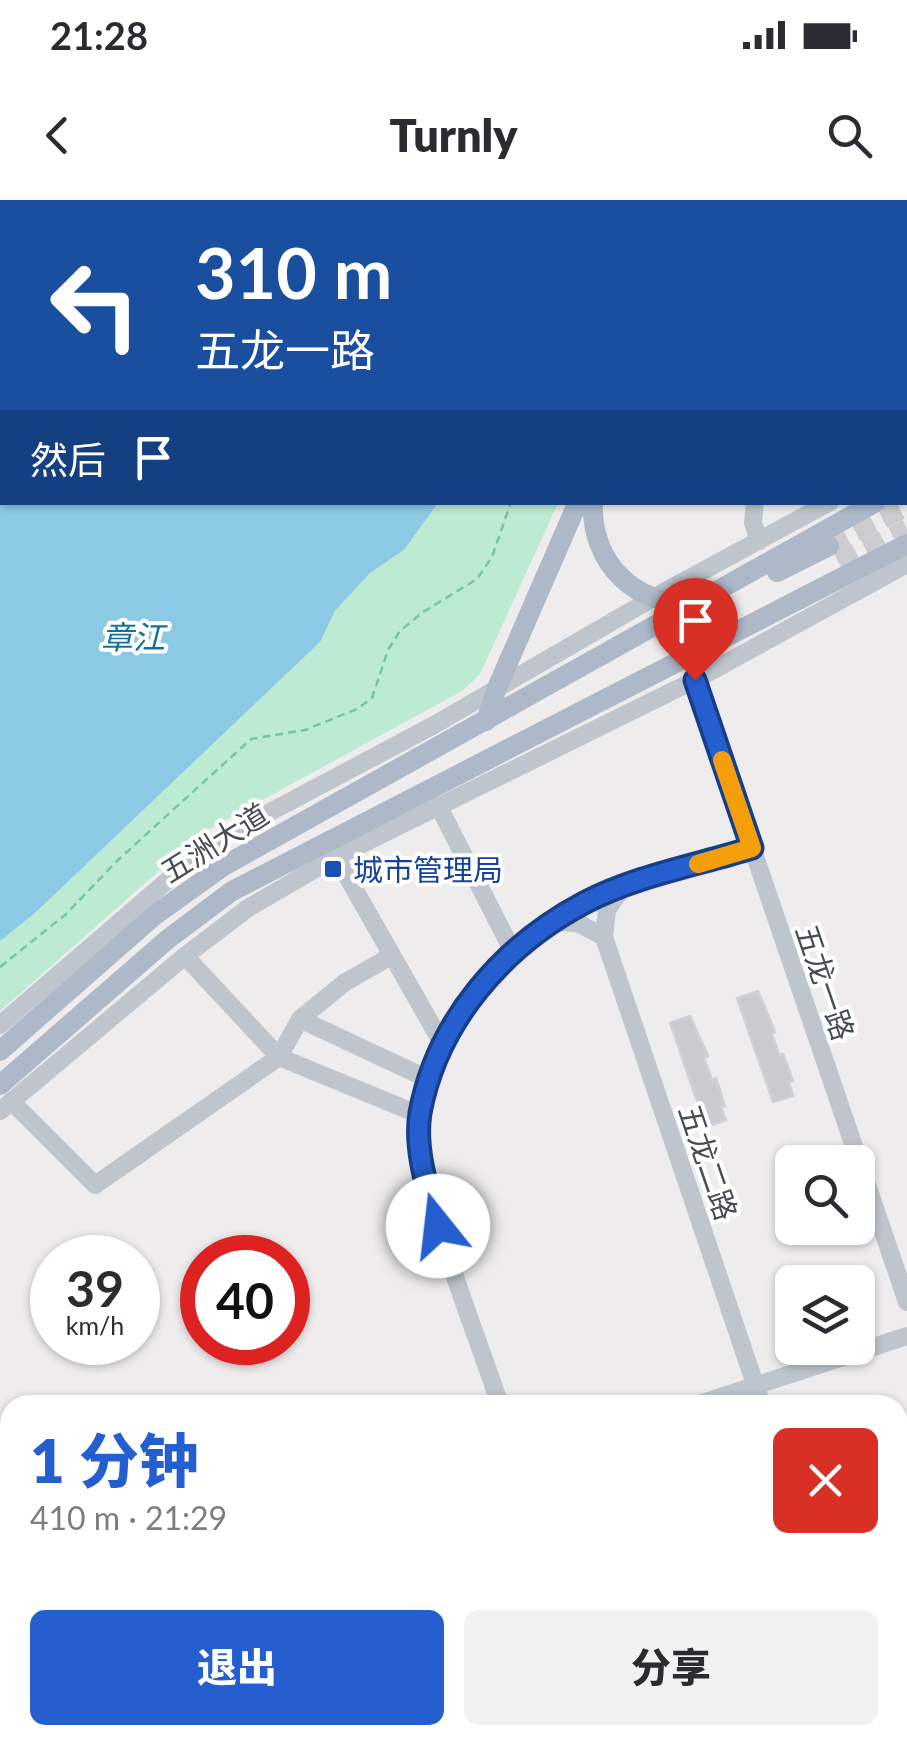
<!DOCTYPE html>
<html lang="zh">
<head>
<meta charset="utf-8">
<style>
	body { margin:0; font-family:Lato,"Noto Sans SC",sans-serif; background:#f2f2f3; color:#2b2b33; height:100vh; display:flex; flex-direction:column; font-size:38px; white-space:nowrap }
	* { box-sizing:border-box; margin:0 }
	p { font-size:32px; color:#7c7c81 }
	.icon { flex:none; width:55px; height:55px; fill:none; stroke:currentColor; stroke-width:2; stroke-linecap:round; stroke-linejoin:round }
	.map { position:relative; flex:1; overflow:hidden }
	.panel { position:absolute; left:0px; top:1195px; width:908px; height:350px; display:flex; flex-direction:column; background:#fff; border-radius:30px 30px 0 0; box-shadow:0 2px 8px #0004 }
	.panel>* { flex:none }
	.banner { position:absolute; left:0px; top:0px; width:908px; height:305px; box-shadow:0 2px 8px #0004; background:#1a4fa0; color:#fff; overflow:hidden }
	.tools { position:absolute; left:775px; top:945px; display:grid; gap:20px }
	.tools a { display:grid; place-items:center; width:100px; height:100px; border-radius:15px; background:#fff; box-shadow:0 2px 8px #0004; font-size:50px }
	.speed { position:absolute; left:30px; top:1035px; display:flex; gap:20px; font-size:50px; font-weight:700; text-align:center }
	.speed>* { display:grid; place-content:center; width:130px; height:130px; border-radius:50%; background:#fff; box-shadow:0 2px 8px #0004; line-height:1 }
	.speed small { font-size:25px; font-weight:400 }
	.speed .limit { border:15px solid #d22; background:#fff; color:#111 }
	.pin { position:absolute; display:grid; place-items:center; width:85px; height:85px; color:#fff; margin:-102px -42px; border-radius:50% 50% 50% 0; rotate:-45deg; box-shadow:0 0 10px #0007 }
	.pin .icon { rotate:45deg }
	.me { position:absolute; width:110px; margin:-55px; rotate:344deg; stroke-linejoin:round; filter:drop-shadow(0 0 8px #0008) }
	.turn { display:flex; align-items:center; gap:35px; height:210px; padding:0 30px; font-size:45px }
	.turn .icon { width:130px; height:130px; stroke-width:2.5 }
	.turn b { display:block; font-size:70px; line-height:85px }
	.then { display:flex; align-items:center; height:95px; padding:0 30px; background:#0003; gap:20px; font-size:38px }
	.round { display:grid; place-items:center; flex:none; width:105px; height:105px; border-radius:15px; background:#f2f2f3 }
	.summary { display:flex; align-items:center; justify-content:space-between; height:170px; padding:0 30px }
	h1 { font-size:60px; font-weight:800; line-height:75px; color:#255fcf }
	.action { display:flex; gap:20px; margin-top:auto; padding:20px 30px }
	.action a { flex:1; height:115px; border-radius:15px; background:#255fcf; color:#fff; font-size:40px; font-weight:800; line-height:115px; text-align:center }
	.action a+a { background:#f2f2f3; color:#2b2b33 }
	.status { display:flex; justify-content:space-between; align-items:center; height:70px; padding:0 50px; background:#fff; direction:ltr }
	.status svg { height:28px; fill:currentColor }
	header { display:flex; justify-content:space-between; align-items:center; height:130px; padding:0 30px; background:#fff; font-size:45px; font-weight:800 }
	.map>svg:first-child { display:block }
	.medical { fill:#f8e1dc }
	.green { fill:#bcead2 }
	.water { fill:#8cc9e4 }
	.building { fill:#cacad0; stroke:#d0d1d7; stroke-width:2.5 }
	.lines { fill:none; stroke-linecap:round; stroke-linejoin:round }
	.major-tunnel { stroke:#ccccce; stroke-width:20; stroke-dasharray:20 10; stroke-linecap:butt }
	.path { stroke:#77c5a6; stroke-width:2.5; stroke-dasharray:8 5; stroke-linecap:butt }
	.minor { stroke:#bec5cd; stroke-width:18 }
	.major { stroke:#adb8c9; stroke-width:20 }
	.route-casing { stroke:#183e87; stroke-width:25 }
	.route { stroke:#255fcf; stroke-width:18 }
	.slow { stroke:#f59e0b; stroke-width:18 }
	.transit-dot { fill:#1a4fb4; stroke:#fff; stroke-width:4 }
	.labels { text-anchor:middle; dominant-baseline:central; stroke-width:8; stroke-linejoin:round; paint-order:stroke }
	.street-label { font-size:30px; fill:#464d57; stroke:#fff }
	.transit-label { font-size:30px; fill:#164399; stroke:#fff; text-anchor:start }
	.water-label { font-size:32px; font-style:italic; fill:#16719a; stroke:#fff }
</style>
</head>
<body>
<div class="status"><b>21:28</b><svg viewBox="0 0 49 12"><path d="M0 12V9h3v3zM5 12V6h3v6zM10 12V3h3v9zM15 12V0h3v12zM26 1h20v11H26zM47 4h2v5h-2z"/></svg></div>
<header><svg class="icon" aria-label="back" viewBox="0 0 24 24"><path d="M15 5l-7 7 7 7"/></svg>Turnly<svg class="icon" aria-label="search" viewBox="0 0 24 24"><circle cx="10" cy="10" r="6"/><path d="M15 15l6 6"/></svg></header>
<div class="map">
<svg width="907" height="1545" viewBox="0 0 907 1545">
	<rect width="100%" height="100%" fill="#eeecec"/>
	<path class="medical" d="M 10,1459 L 10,1535 L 52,1535 L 56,1545 L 0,1545 L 0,1463 Z"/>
	<path class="green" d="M 438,303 L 558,303 L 480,474 L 462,491 L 202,633 L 0,811 L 0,741 L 35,713 L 320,442 L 335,411 L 370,373 L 404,350 Z"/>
	<path class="water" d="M 0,0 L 612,0 L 2,2 L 2,302 L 438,303 L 404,350 L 370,373 L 335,411 L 320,442 L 35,713 L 0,741 Z"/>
	<path class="building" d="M 758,791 L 775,832 L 772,833 L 779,855 L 783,854 L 793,881 L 789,882 L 793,896 L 773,902 L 737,798 Z
		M 690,816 L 708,856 L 704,858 L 712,880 L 716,878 L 725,906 L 721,907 L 726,920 L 706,927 L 670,823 Z"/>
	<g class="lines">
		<path class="major-tunnel" d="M 829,346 L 907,306
			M 839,363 L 907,329"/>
		<path class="path" d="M 629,2 L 631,0
			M 660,2 L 662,0
			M 0,767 L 65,715 L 118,660 L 251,539 L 305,530 L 357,509 L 372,498 L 388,450 L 400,431 L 423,412 L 477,379 L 492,357 L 511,302"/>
		<path class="minor" d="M 905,262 L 907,261
			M 755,302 L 753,323 L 759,341
			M 695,480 L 907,1102
			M 438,605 L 512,750
			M 336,657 L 442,843
			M 623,687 L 607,710 L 604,737 L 762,1205
			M 553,722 L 578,723 L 604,737
			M 185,756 L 279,857 L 420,915
			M 300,819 L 430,880
			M 0,825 L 210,644 L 434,525 L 653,398 L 830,302
			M 11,901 L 95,985 L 279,857 L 300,819 L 344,783 L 391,756
			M 0,911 L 185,756 L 248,708 L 336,657 L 695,480 L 907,364
			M 500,1205 C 480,1145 456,1085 438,1024 C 433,1008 426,990 423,973 C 403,858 488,753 585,703 C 635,676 697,665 751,648
			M 696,1205 L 907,1136
			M 0,1241 L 10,1270
			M 0,1328 L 10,1324
			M 0,1357 L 10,1388
			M 0,1458 L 10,1454
			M 58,1535 L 61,1545
			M 101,1535 L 105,1545
			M 140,1535 L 143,1545
			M 231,1535 L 235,1545
			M 428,1535 L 432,1545
			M 608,1535 L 611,1545
			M 175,1545 L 203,1535"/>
		<path class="major" d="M 700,2 L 701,0
			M 905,287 L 907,286
			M 593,302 C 590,363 636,408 697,403
			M 777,372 L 829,346
			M 486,521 L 497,488 L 578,302
			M 0,851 L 155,715 L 222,667 L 876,302
			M 0,885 L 168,739 L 232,691 L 907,344
			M 898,1488 L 907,1485
			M 898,1513 L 907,1510
			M 736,1545 L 764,1535
			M 806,1545 L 835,1535"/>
	</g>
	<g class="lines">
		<g class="route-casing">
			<path id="route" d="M 438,1026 C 428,990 414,950 420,913 C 437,821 503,746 584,703 C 635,676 697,665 752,648 L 695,480"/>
		</g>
		<use href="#route" class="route"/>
		<path class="slow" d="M 698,664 L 752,648 L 722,560"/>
	</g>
	<rect class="transit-dot" x="323" y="659" width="20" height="20" rx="5"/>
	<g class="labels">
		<g class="street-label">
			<text transform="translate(214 642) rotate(-32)">五洲大道</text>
			<text transform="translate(826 782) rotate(71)">五龙一路</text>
			<text transform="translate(709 962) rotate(71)">五龙二路</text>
		</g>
		<g class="transit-label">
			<text x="353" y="669">城市管理局</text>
		</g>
		<g class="water-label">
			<text x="133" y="436">章江</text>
		</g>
	</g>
</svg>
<div class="tools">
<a><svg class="icon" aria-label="search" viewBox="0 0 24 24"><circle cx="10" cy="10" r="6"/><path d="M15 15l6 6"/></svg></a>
<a><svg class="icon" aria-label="layers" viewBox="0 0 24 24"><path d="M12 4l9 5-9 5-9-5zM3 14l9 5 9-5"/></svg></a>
</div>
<div class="speed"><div>39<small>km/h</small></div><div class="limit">40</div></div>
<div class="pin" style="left:695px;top:480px;background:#d93025"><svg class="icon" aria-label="arrive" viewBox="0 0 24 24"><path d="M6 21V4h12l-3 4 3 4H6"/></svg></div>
<svg class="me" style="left:438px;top:1026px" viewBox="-20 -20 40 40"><circle r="19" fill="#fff"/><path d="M0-13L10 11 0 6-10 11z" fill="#255fcf"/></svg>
<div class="banner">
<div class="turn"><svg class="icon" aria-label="left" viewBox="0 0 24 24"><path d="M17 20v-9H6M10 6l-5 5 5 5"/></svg><div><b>310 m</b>五龙一路</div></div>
<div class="then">然后<svg class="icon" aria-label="arrive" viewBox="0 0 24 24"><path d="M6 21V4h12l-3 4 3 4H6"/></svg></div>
</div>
<section class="panel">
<div class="summary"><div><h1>1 分钟</h1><p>410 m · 21:29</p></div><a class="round" style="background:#d93025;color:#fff"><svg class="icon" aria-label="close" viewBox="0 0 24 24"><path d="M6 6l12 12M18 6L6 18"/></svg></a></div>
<div class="action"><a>退出</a><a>分享</a></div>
</section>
</div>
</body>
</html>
